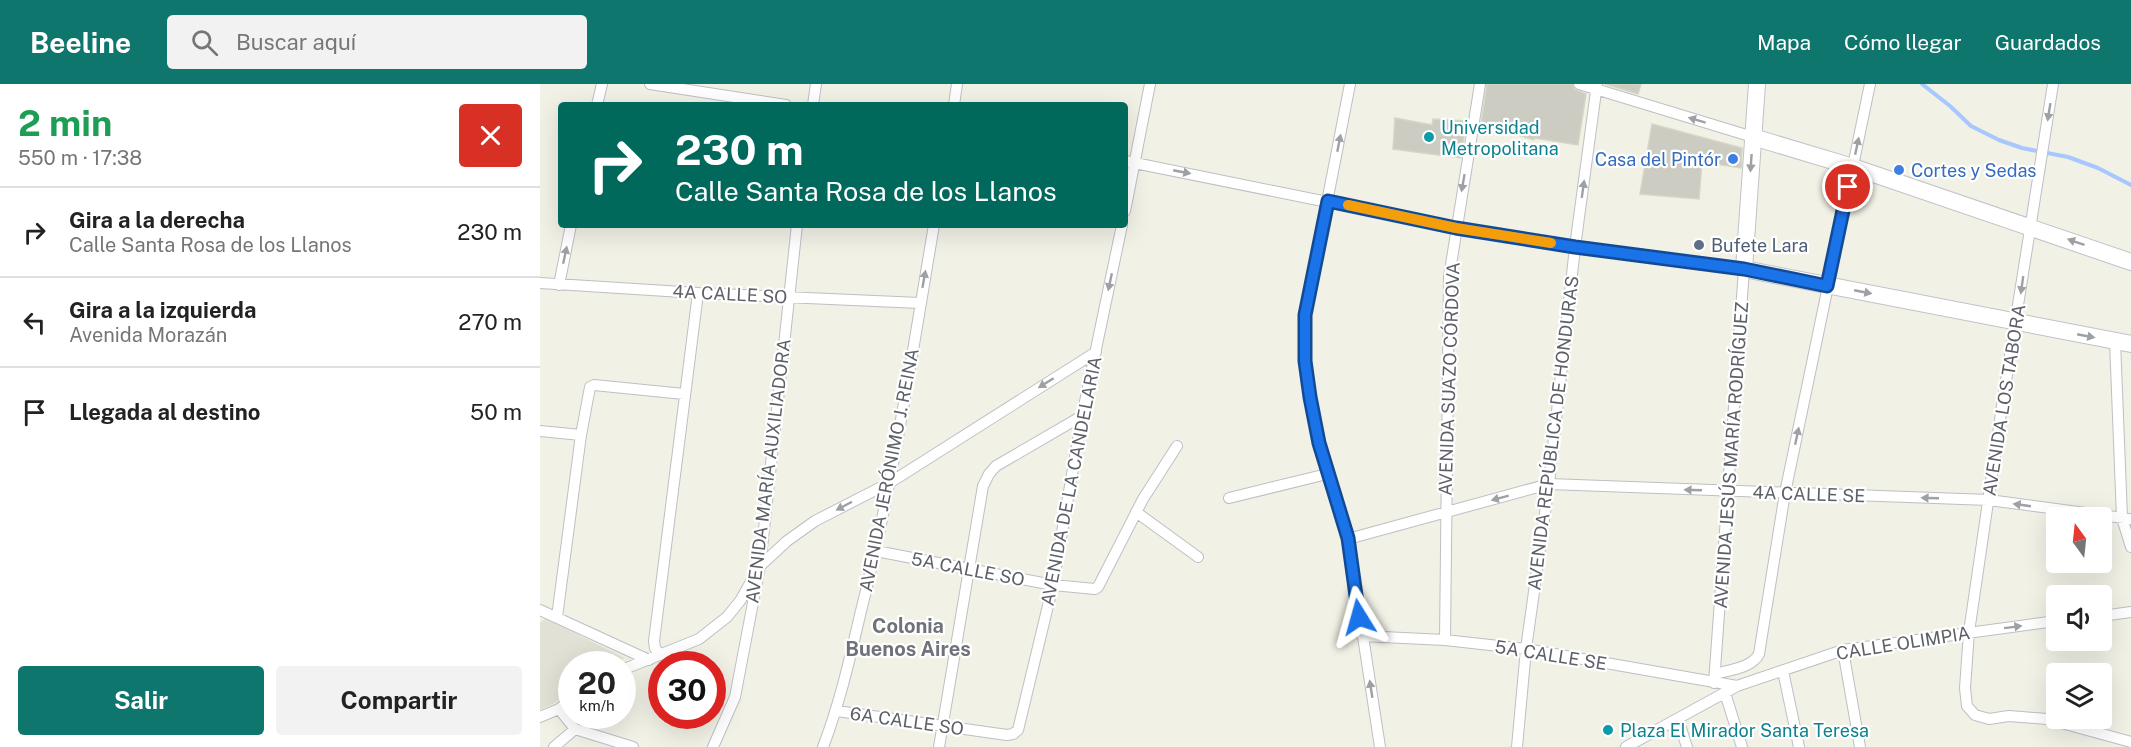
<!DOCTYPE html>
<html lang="es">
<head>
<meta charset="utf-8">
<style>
	body { margin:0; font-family:"Public Sans",sans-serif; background:#f2f2f2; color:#222; height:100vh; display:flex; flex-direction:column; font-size:22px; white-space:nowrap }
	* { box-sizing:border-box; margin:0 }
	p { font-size:20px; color:#767676 }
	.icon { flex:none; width:33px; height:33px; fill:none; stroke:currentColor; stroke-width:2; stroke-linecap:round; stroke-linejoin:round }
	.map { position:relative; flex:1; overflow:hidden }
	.drawer { display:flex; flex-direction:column; background:#fff; width:540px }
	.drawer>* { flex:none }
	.hud { position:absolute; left:18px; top:18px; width:570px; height:126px; border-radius:6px; box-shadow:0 6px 24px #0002; background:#00695c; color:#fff; overflow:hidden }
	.needle { width:39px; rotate:345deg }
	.controls { position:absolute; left:1506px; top:423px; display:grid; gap:12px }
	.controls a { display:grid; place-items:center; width:66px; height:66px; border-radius:6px; background:#fff; box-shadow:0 6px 24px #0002; font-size:30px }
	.speed { position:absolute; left:18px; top:567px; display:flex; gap:12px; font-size:30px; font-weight:700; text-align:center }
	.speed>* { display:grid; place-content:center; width:78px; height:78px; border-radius:50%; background:#fff; box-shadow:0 6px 24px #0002; line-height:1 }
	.speed small { font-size:15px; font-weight:400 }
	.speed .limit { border:9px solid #d22; background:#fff; color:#111 }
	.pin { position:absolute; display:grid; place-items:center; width:51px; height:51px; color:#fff; margin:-26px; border:3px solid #fff; border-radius:50%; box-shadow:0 2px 6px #0007 }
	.me { position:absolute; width:66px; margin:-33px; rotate:352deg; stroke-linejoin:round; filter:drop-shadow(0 0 4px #0008) }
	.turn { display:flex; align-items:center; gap:21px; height:126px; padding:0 18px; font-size:27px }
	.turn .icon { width:78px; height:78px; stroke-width:2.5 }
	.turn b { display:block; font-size:42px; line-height:51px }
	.round { display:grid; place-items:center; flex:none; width:63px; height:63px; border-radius:6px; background:#f2f2f2 }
	.headline { display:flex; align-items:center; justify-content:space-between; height:102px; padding:0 18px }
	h1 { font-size:36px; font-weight:700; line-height:45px; color:#1e9e55 }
	.action { display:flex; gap:12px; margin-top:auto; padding:12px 18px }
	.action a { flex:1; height:69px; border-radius:6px; background:#0f766e; color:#fff; font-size:24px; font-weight:700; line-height:69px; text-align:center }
	.action a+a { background:#f2f2f2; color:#222 }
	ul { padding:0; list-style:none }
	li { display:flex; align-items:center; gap:18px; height:90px; padding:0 18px; border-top:2px solid #e0e0e0 }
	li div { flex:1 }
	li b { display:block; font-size:22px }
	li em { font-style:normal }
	header { display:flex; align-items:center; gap:36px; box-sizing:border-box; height:84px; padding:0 30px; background:#0f766e; color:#fff }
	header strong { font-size:28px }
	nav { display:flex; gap:33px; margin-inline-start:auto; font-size:21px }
	.search { width:420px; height:54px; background:#f2f2f2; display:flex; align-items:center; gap:15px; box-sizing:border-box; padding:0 21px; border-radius:6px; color:#767676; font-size:22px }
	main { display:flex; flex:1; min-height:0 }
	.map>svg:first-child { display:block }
	.education { fill:#e1e1d5 }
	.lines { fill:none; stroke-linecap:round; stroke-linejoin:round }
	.stream { stroke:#a8c7ff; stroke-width:4 }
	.building { fill:#ccccc3; stroke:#d7d5c4; stroke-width:1.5 }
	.street-casing { stroke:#bebfc6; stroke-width:12 }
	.secondary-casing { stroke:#c1c2ca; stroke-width:18 }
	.street { stroke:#fff; stroke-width:10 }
	.secondary { stroke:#fff; stroke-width:16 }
	.oneway { fill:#9ea0a4 }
	.route-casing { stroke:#114b97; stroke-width:15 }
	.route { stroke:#1a73e8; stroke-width:10 }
	.slow { stroke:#f59e0b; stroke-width:10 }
	.culture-dot { fill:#0f9aa8; stroke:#fff; stroke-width:2 }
	.shop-dot { fill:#3f7fe0; stroke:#fff; stroke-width:2 }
	.service-dot { fill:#5c6f8a; stroke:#fff; stroke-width:2 }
	.labels { text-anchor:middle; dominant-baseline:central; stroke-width:4.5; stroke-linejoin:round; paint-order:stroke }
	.culture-label { font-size:18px; fill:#0d838f; stroke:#fff; text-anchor:start }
	.shop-label { font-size:18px; fill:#366cbe; stroke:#fff; text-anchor:end }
	.service-label { font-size:18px; fill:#4e5e75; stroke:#fff; text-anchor:start }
	.street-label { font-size:18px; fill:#5e6068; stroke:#fff }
	.neighbourhood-label { font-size:20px; font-weight:bold; fill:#6f727a; stroke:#fff }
</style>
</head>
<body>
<header>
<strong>Beeline</strong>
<div class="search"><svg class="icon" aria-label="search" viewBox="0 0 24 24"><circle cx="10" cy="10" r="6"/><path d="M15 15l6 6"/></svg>Buscar aquí</div>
<nav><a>Mapa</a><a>Cómo llegar</a><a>Guardados</a></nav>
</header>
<main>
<section class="drawer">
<div class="headline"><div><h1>2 min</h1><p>550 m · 17:38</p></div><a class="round" style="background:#d93025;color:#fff"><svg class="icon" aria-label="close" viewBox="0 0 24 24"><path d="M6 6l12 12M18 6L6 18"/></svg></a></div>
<ul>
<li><svg class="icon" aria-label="right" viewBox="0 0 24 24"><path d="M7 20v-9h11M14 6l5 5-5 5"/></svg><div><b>Gira a la derecha</b><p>Calle Santa Rosa de los Llanos</p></div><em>230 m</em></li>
<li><svg class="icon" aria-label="left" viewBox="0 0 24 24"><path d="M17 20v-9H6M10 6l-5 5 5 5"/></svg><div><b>Gira a la izquierda</b><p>Avenida Morazán</p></div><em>270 m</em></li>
<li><svg class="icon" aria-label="arrive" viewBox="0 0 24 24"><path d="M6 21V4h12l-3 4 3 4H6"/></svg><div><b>Llegada al destino</b></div><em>50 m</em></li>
</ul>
<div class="action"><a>Salir</a><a>Compartir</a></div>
</section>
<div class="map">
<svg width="1591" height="663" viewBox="0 0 1591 663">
	<rect width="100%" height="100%" fill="#f1f1e6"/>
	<path class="education" d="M 6,534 L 84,574 L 73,580 L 32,580 L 31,607 L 13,620 L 0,626 L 0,539 Z"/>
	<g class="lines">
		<path class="stream" d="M 1382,0 L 1410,22 L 1431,42 L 1459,56 L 1482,64 L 1528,73 L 1558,84 L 1591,101"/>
	</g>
	<path class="building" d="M 947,0 L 1032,0 L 1034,5 L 1046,10 L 1038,61 L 994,54 L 994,56 L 941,40 Z
		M 1065,0 L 1101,0 L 1098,10 Z
		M 855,34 L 892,41 L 893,35 L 926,37 L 921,74 L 853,65 Z
		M 1112,40 L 1202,64 L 1201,84 L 1162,78 L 1159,115 L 1100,110 Z"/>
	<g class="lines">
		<g class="street-casing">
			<path id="street" d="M 110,0 L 246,21
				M 810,0 L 765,231 L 765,277 L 770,313 L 779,359 L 808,455 L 840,663
				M 1039,0 L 1213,53
				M 1513,0 L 1462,322 L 1429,548 L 1425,604 L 1427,622 L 1435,631 L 1449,635 L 1469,632 L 1507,635 L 1591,658
				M 57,21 L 62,0
				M 273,21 L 276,0
				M 414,21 L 417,0
				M 585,77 L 916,144 L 1035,163 L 1204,185 L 1174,599
				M 585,127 L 610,0
				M 0,199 L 158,209 L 380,219
				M 19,201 L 31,141
				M 1575,257 L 1582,434 L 1591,463
				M 0,347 L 41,351
				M 689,414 L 787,390
				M 596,428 L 658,473
				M 808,455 L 1009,400 L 1449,416 L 1591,435
				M 336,467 L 513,501 L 555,505 L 558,503 L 603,415 L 637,362
				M 0,526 L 109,576
				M 1562,532 L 1591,528
				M 17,533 L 41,351 L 50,303 L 54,301 L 144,310
				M 822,552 L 905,556 L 986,565 L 1197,602
				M 905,556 L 909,193 L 940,0
				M 1303,566 L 1320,663
				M 120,571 L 115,564 L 114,557 L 158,209
				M 82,586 L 159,555 L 187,533 L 200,517 L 220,482 L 247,457 L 275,437 L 351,398 L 556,268
				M 1243,587 L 1259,663
				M 1175,590 C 1189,586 1212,584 1219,570 L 1245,409 L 1330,0
				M 1185,609 L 1202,663
				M 19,625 L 35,645 L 93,663
				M 297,627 L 467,651 L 473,650 L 478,646 L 513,501 L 542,332 L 582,141
				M 0,633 L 19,625 L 32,615
				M 1138,635 L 1147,663
				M 14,663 L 35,645
				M 173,663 L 195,613 L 220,482 L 257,141
				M 283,663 C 300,619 310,573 321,527 C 353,400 372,270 394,141
				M 399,663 L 443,402 L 449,390 L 456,382 L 542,332
				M 977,663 L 986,565 L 1009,400 L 1035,163 L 1057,0
				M 1086,663 L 1197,602 L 1303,566 L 1516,537"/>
		</g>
		<g class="secondary-casing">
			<path id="secondary" d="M 1217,0 L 1204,185 L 1591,260
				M 1213,53 L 1313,83 L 1591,178"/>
		</g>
		<use href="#street" class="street"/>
		<use href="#secondary" class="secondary"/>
	</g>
	<defs><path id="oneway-solid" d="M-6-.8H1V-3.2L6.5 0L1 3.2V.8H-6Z" transform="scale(1.5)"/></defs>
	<g class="oneway">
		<use href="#oneway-solid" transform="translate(1509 28) rotate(99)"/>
		<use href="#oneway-solid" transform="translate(1157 36) rotate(-163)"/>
		<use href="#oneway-solid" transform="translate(799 59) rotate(-79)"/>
		<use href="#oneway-solid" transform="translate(1317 62) rotate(-78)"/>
		<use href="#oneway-solid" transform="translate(1211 79) rotate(94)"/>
		<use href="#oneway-solid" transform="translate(642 88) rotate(11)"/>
		<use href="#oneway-solid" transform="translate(923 99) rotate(100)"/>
		<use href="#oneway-solid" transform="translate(1043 105) rotate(-82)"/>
		<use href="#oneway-solid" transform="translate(1536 158) rotate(-161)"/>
		<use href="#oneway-solid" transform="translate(25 171) rotate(-78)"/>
		<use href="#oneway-solid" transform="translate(384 195) rotate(-80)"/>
		<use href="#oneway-solid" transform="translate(570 198) rotate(102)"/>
		<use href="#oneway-solid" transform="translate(1482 201) rotate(98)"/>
		<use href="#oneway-solid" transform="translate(1323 208) rotate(11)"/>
		<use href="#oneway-solid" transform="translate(1546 252) rotate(11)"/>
		<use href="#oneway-solid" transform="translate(506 299) rotate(148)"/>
		<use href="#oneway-solid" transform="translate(1257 352) rotate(-78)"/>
		<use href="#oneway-solid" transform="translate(1153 406) rotate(-178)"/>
		<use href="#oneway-solid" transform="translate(960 414) rotate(165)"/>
		<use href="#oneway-solid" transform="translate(1390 414) rotate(-178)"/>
		<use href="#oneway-solid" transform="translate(1482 421) rotate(-172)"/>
		<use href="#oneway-solid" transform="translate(304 422) rotate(152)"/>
		<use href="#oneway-solid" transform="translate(1473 543) rotate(-7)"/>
		<use href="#oneway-solid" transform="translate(831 605) rotate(-99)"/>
	</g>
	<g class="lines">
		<g class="route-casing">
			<path id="route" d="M 819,533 L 808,454 L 779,359 L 770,313 L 765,277 L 765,231 L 788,117 L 916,144 L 1035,163 L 1204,185 L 1287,202 L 1308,103"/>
		</g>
		<use href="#route" class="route"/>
		<path class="slow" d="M 808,121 L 916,144 L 1011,159"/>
	</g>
	<g class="culture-dot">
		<circle cx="889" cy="53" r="6"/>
		<circle cx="1068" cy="646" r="6"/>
	</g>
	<g class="shop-dot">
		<circle cx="1193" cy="75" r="6"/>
		<circle cx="1359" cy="86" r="6"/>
	</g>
	<circle class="service-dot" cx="1159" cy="161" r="6"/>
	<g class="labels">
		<g class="culture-label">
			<text x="901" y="43">Universidad<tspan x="901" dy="21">Metropolitana</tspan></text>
			<text x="1080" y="646">Plaza El Mirador Santa Teresa</text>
		</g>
		<g class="shop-label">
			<text x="1181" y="75">Casa del Pintór</text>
			<text x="1371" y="86" text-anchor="start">Cortes y Sedas</text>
		</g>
		<g class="service-label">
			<text x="1171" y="161">Bufete Lara</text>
		</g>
		<g class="street-label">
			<text transform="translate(190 210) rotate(3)">4A CALLE SO</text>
			<text transform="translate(909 295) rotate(-88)">AVENIDA SUAZO CÓRDOVA</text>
			<text transform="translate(1464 316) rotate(-81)">AVENIDA LOS TABORA</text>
			<text transform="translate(1013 349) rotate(-83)">AVENIDA REPÚBLICA DE HONDURAS</text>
			<text transform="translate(1191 371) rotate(-86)">AVENIDA JESÚS MARÍA RODRÍGUEZ</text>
			<text transform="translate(349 386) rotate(-79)">AVENIDA JERÓNIMO J. REINA</text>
			<text transform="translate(228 387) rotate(-83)">AVENIDA MARÍA AUXILIADORA</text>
			<text transform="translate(531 397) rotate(-79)">AVENIDA DE LA CANDELARIA</text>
			<text transform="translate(1269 410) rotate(2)">4A CALLE SE</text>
			<text transform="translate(428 485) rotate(11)">5A CALLE SO</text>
			<text transform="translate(1363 559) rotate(-9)">CALLE OLIMPIA</text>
			<text transform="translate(1011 571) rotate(9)">5A CALLE SE</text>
			<text transform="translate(367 637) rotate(8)">6A CALLE SO</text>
		</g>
		<g class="neighbourhood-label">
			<text x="368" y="542">Colonia<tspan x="368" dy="23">Buenos Aires</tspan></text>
		</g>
	</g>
</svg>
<div class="controls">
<a><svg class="needle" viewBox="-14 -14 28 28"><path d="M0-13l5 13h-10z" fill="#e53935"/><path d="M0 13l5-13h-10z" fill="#767676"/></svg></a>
<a><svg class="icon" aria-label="sound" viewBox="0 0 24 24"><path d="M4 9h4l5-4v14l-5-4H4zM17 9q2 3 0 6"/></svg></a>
<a><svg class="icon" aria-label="layers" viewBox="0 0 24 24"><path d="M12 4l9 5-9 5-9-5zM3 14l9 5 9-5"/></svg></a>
</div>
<div class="speed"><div>20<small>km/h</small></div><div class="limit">30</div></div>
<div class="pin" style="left:1308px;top:103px;background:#d93025"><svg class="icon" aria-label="arrive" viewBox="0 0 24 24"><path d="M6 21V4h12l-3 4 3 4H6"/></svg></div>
<svg class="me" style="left:819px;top:533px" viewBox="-20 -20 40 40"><path d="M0-17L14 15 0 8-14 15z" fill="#1a73e8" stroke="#fff" stroke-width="4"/></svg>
<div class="hud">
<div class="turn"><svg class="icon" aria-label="right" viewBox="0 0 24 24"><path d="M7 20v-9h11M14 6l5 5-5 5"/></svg><div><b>230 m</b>Calle Santa Rosa de los Llanos</div></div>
</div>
</div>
</main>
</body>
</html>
